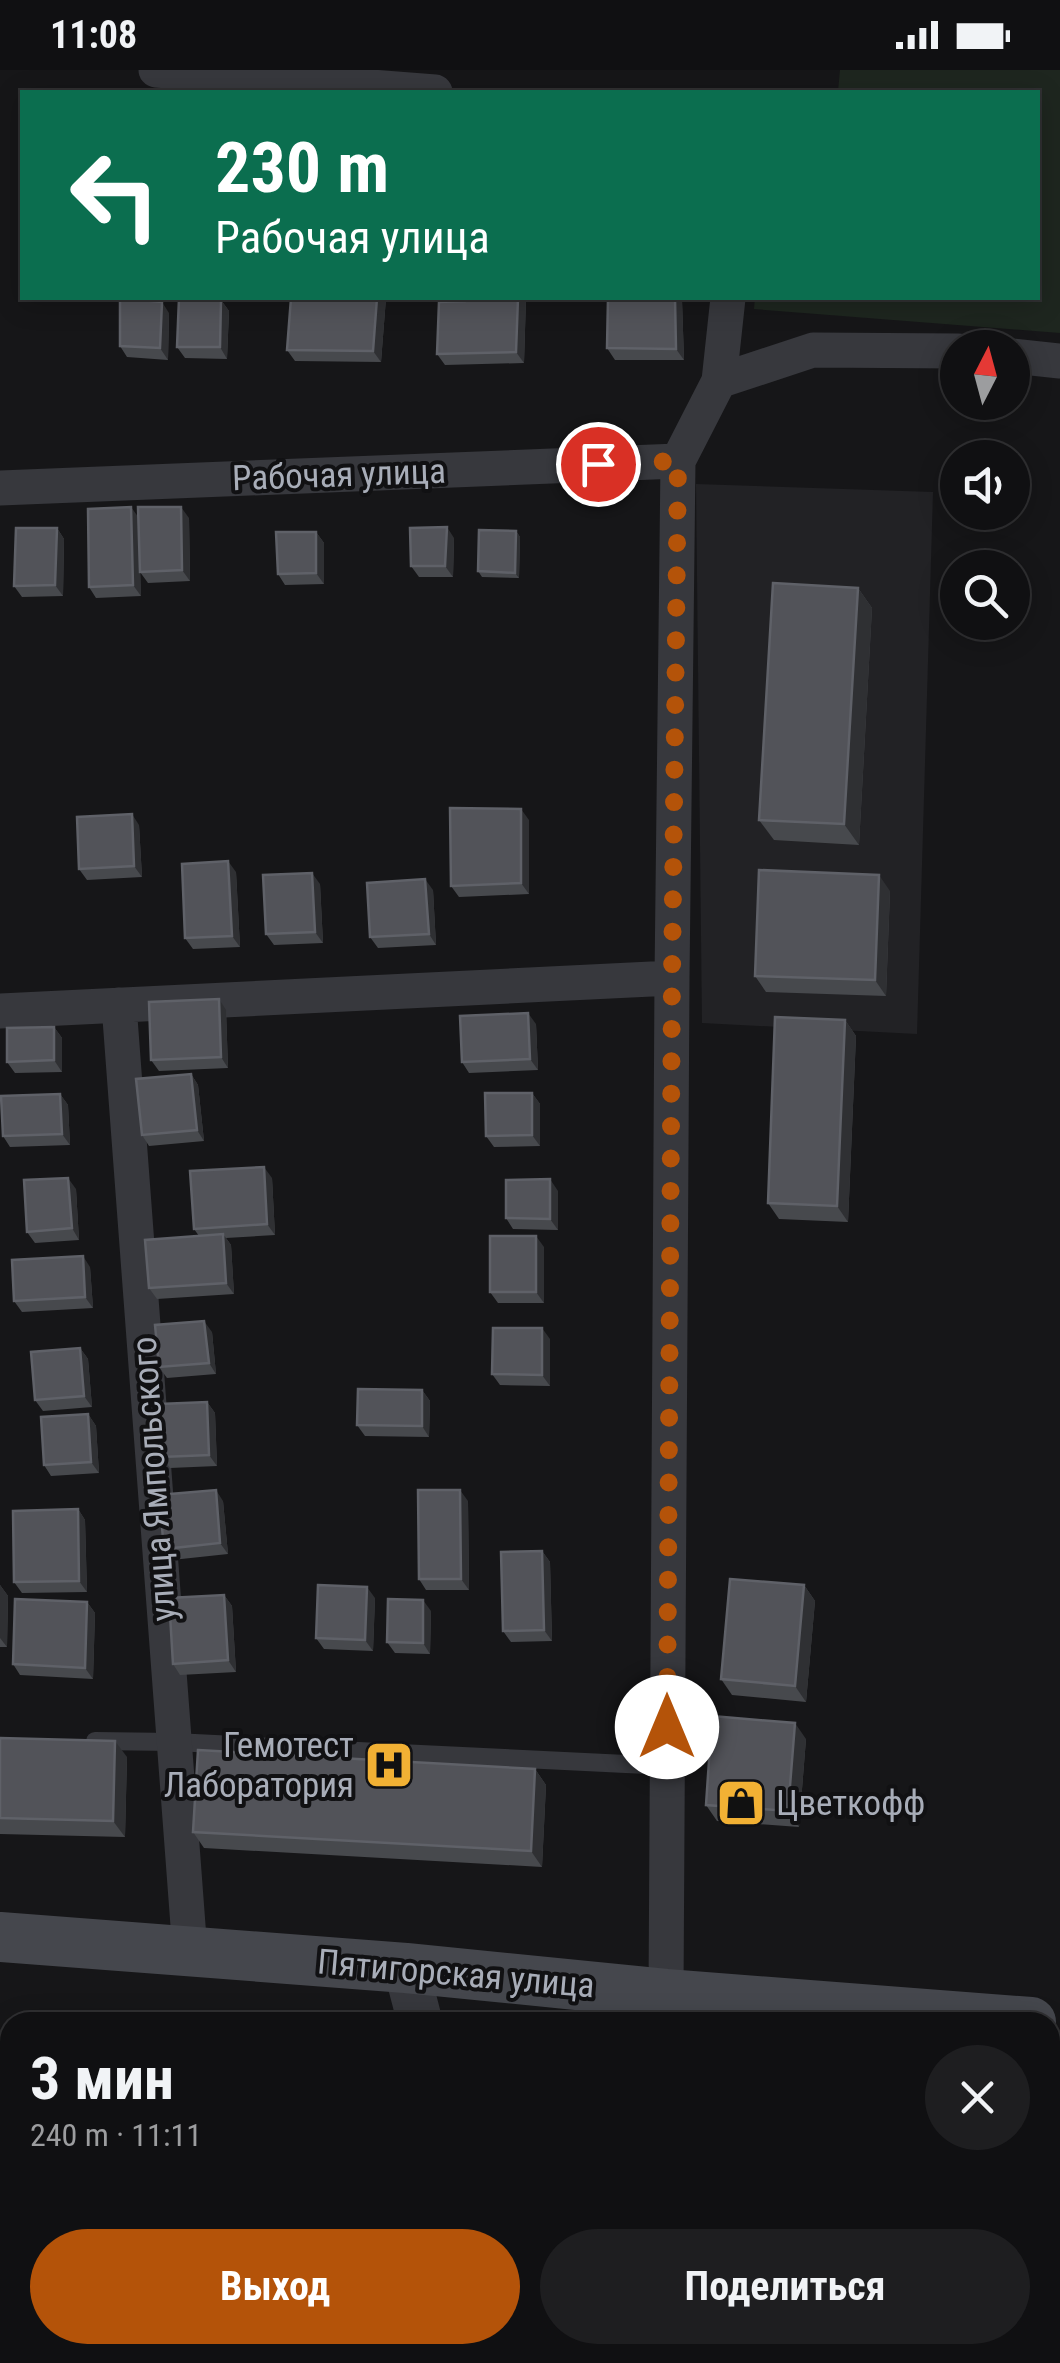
<!DOCTYPE html>
<html lang="ru">
<head>
<meta charset="utf-8">
<style>
	body { margin:0; font-family:"Roboto Condensed",sans-serif; background:#1e1e20; color:#f1f3f6; height:100vh; display:flex; flex-direction:column; font-size:38px; white-space:nowrap }
	* { box-sizing:border-box; margin:0 }
	p { font-size:32px; color:#9c9d9f }
	.icon { flex:none; width:55px; height:55px; fill:none; stroke:currentColor; stroke-width:2; stroke-linecap:round; stroke-linejoin:round }
	.map { position:relative; flex:1; overflow:hidden }
	.side { position:absolute; left:0px; top:1942px; width:1060px; height:352px; display:flex; flex-direction:column; background:#101012; border-radius:30px 30px 0 0; box-shadow:0 5px 25px #0003,0 0 0 2px #303032 }
	.side>* { flex:none }
	.guide { position:absolute; left:20px; top:20px; width:1020px; height:210px; border-radius:0px; box-shadow:0 5px 25px #0003,0 0 0 2px #303032; background:#0b6e4f; color:#fff; overflow:hidden }
	.needle { width:65px; rotate:6deg }
	.controls { position:absolute; left:940px; top:260px; display:grid; gap:20px }
	.controls a { display:grid; place-items:center; width:90px; height:90px; border-radius:50%; background:#101012; box-shadow:0 5px 25px #0003,0 0 0 2px #303032; font-size:50px }
	.pin { position:absolute; display:grid; place-items:center; width:85px; height:85px; color:#fff; margin:-42px; border:5px solid #fff; border-radius:50%; box-shadow:0 2px 10px #0007 }
	.me { position:absolute; width:110px; margin:-55px; rotate:0deg; stroke-linejoin:round; filter:drop-shadow(0 0 8px #0008) }
	.turn { display:flex; align-items:center; gap:35px; height:210px; padding:0 30px; font-size:45px }
	.turn .icon { width:130px; height:130px; stroke-width:2.5 }
	.turn b { display:block; font-size:70px; line-height:85px }
	.round { display:grid; place-items:center; flex:none; width:105px; height:105px; border-radius:52px; background:#1e1e20 }
	.summary { display:flex; align-items:center; justify-content:space-between; height:170px; padding:0 30px }
	h1 { font-size:60px; font-weight:700; line-height:75px }
	.cta { display:flex; gap:20px; margin-top:auto; padding:20px 30px }
	.cta a { flex:1; height:115px; border-radius:60px; background:#b45309; color:#fff; font-size:40px; font-weight:700; line-height:115px; text-align:center }
	.cta a+a { background:#1e1e20; color:#f1f3f6 }
	.status { display:flex; justify-content:space-between; align-items:center; height:70px; padding:0 50px; background:#101012; direction:ltr }
	.status svg { height:28px; fill:currentColor }
	.map>svg:first-child { display:block }
	.built { fill:#222225 }
	.green { fill:#1e261f }
	.lines { fill:none; stroke-linecap:round; stroke-linejoin:round }
	.service { stroke:#37383d; stroke-width:18 }
	.minor { stroke:#37383d; stroke-width:35 }
	.tertiary { stroke:#37383d; stroke-width:45 }
	.secondary { stroke:#45474d; stroke-width:50 }
	.wall { fill:#47494d }
	.shaded-wall { fill:#2f3033 }
	.building { fill:#525359; stroke:#5f6168; stroke-width:2.5 }
	.route { stroke:#b45309; stroke-width:18; stroke-dasharray:0 32.4 }
	.labels { text-anchor:middle; dominant-baseline:central; stroke-width:8; stroke-linejoin:round; paint-order:stroke }
	.street-label { font-size:35px; fill:#a8adb8; stroke:#111113 }
	.poi-label { font-size:35px; fill:#a8adb8; stroke:#111113; text-anchor:end }
</style>
</head>
<body>
<div class="status"><b>11:08</b><svg viewBox="0 0 49 12"><path d="M0 12V9h3v3zM5 12V6h3v6zM10 12V3h3v9zM15 12V0h3v12zM26 1h20v11H26zM47 4h2v5h-2z"/></svg></div>
<div class="map">
<svg width="1060" height="2293" viewBox="0 0 1060 2293">
	<rect width="100%" height="100%" fill="#161618"/>
	<path class="built" d="M 696,414 L 933,422 L 917,964 L 702,953 Z"/>
	<path class="green" d="M 840,0 L 1060,0 L 1060,263 L 754,239 L 755,228 L 1038,228 L 1038,22 L 838,22 Z"/>
	<g class="lines">
		<path class="service" d="M 95,1671 L 174,1672 L 667,1696
			M 234,2285 C 251,2290 275,2290 291,2285"/>
		<path class="minor" d="M 156,0 L 435,22
			M 1012,286 L 1060,291
			M 719,311 L 728,228
			M 0,418 L 678,391
			M 119,935 L 190,1882
			M 0,941 L 672,908
			M 666,1924 L 672,908 L 678,391 L 719,311 L 813,280 L 958,281
			M 922,2293 L 923,2285"/>
		<path class="tertiary" d="M 406,1898 L 420,1952
			M 612,1952 L 666,1924
			M 30,2293 L 43,2285
			M 141,2293 L 153,2285"/>
		<path class="secondary" d="M 0,1867 L 406,1898 L 666,1924 L 1031,1952"/>
	</g>
	<path class="wall" d="M 179,228 L 210,228 L 209,229 L 221,230 L 229,241 L 227,289 L 185,288 L 177,277 Z
		M 291,228 L 386,228 L 381,292 L 295,291 L 287,280 Z
		M 465,228 L 526,228 L 524,293 L 445,295 L 437,284 L 465,231 Z
		M 682,230 L 684,290 L 615,290 L 607,278 Z
		M 169,243 L 168,290 L 127,287 L 120,276 Z
		M 138,448 L 189,448 L 190,511 L 148,513 L 140,502 L 141,526 L 96,528 L 89,517 Z
		M 57,458 L 64,469 L 63,526 L 22,527 L 14,516 Z
		M 516,461 L 520,467 L 519,508 L 482,507 L 478,501 Z
		M 316,462 L 324,473 L 324,514 L 285,515 L 278,504 Z
		M 454,468 L 453,507 L 419,507 L 411,496 Z
		M 858,518 L 872,538 L 859,775 L 774,770 L 759,750 Z
		M 529,750 L 529,824 L 459,827 L 451,816 Z
		M 139,755 L 142,807 L 87,810 L 79,799 Z
		M 236,802 L 240,877 L 193,879 L 185,868 Z
		M 320,814 L 323,873 L 274,875 L 266,864 Z
		M 433,820 L 436,875 L 378,878 L 370,867 Z
		M 890,821 L 886,926 L 766,922 L 755,906 Z
		M 226,940 L 228,998 L 159,1001 L 151,990 Z
		M 845,950 L 856,966 L 848,1152 L 779,1149 L 768,1133 Z
		M 536,954 L 538,1000 L 469,1003 L 462,992 Z
		M 54,957 L 62,968 L 62,1002 L 15,1003 L 7,992 Z
		M 191,1004 L 198,1015 L 204,1071 L 149,1076 L 142,1065 Z
		M 532,1023 L 540,1034 L 540,1076 L 494,1077 L 486,1066 Z
		M 60,1024 L 68,1035 L 70,1075 L 10,1077 L 3,1066 Z
		M 272,1108 L 275,1165 L 226,1168 L 231,1175 L 234,1224 L 157,1229 L 149,1218 L 199,1166 L 194,1159 Z
		M 76,1119 L 79,1170 L 35,1173 L 27,1162 Z
		M 558,1121 L 558,1160 L 513,1159 L 506,1148 Z
		M 544,1177 L 544,1233 L 498,1233 L 490,1222 Z
		M 90,1197 L 93,1238 L 22,1242 L 14,1231 Z
		M 212,1262 L 216,1304 L 167,1308 L 159,1297 Z
		M 550,1269 L 550,1316 L 500,1315 L 492,1304 Z
		M 80,1278 L 88,1289 L 92,1337 L 43,1341 L 35,1330 Z
		M 422,1320 L 430,1331 L 429,1367 L 365,1366 L 357,1355 Z
		M 207,1332 L 215,1343 L 217,1396 L 170,1398 L 162,1387 Z
		M 88,1344 L 96,1356 L 99,1403 L 51,1406 L 44,1395 Z
		M 223,1431 L 228,1484 L 172,1490 L 164,1479 Z
		M 468,1431 L 469,1520 L 426,1520 L 419,1509 Z
		M 78,1439 L 85,1450 L 87,1522 L 22,1523 L 14,1512 Z
		M 542,1481 L 550,1492 L 552,1571 L 511,1572 L 503,1561 Z
		M 0,1515 L 8,1526 L 7,1577 L 0,1577 Z
		M 804,1515 L 815,1531 L 806,1632 L 732,1625 L 721,1609 Z
		M 224,1525 L 232,1536 L 236,1602 L 180,1605 L 173,1594 Z
		M 375,1528 L 373,1581 L 324,1579 L 316,1568 Z
		M 87,1532 L 95,1543 L 93,1609 L 20,1605 L 13,1594 Z
		M 431,1541 L 430,1584 L 395,1583 L 387,1572 Z
		M 0,1668 L 127,1687 L 125,1767 L 0,1764 Z
		M 806,1669 L 799,1757 L 717,1751 L 706,1735 Z
		M 535,1699 L 546,1715 L 542,1797 L 204,1778 L 193,1762 Z
		M 10,2027 L 10,2081 L 5,2079 L 0,2072 L 0,2032 L 9,2032 Z"/>
	<path class="shaded-wall" d="M 377,228 L 386,228 L 381,292 L 373,281 Z
		M 518,228 L 526,228 L 524,293 L 516,282 Z
		M 675,228 L 681,228 L 682,230 L 684,290 L 676,279 Z
		M 221,230 L 229,241 L 227,289 L 220,277 Z
		M 162,232 L 169,243 L 168,290 L 160,278 Z
		M 131,437 L 139,448 L 141,526 L 133,515 Z
		M 181,437 L 189,448 L 190,511 L 182,500 Z
		M 447,457 L 454,468 L 453,507 L 445,496 Z
		M 57,458 L 64,469 L 63,526 L 55,515 Z
		M 516,461 L 520,467 L 519,508 L 515,503 Z
		M 316,462 L 324,473 L 324,514 L 316,503 Z
		M 858,518 L 872,538 L 859,775 L 844,754 Z
		M 521,739 L 529,750 L 529,824 L 521,813 Z
		M 132,744 L 139,755 L 142,807 L 134,796 Z
		M 228,791 L 236,802 L 240,877 L 232,866 Z
		M 312,803 L 320,814 L 323,873 L 315,862 Z
		M 879,805 L 890,821 L 886,926 L 875,910 Z
		M 425,809 L 433,820 L 436,875 L 429,864 Z
		M 219,929 L 226,940 L 228,998 L 221,987 Z
		M 528,943 L 536,954 L 538,1000 L 530,989 Z
		M 845,950 L 856,966 L 848,1152 L 837,1136 Z
		M 54,957 L 62,968 L 62,1002 L 54,990 Z
		M 191,1004 L 198,1015 L 204,1071 L 197,1060 Z
		M 532,1023 L 540,1034 L 540,1076 L 532,1065 Z
		M 60,1024 L 68,1035 L 70,1075 L 62,1064 Z
		M 264,1097 L 272,1108 L 275,1165 L 267,1154 Z
		M 68,1108 L 76,1119 L 79,1170 L 72,1158 Z
		M 550,1109 L 558,1121 L 558,1160 L 550,1149 Z
		M 223,1164 L 231,1175 L 234,1224 L 226,1213 Z
		M 536,1166 L 544,1177 L 544,1233 L 536,1222 Z
		M 83,1186 L 90,1197 L 93,1238 L 85,1227 Z
		M 204,1251 L 212,1262 L 216,1304 L 209,1293 Z
		M 542,1258 L 550,1269 L 550,1316 L 542,1305 Z
		M 80,1278 L 88,1289 L 92,1337 L 84,1326 Z
		M 422,1320 L 430,1331 L 429,1367 L 422,1356 Z
		M 207,1332 L 215,1343 L 217,1396 L 209,1385 Z
		M 88,1344 L 96,1356 L 99,1403 L 91,1392 Z
		M 216,1420 L 223,1431 L 228,1484 L 220,1473 Z
		M 460,1420 L 468,1431 L 469,1520 L 461,1509 Z
		M 78,1439 L 85,1450 L 87,1522 L 79,1511 Z
		M 542,1481 L 550,1492 L 552,1571 L 544,1560 Z
		M 0,1515 L 8,1526 L 7,1577 L 0,1568 Z
		M 804,1515 L 815,1531 L 806,1632 L 795,1616 Z
		M 367,1517 L 375,1528 L 373,1581 L 365,1570 Z
		M 224,1525 L 232,1536 L 236,1602 L 228,1590 Z
		M 423,1530 L 431,1541 L 430,1584 L 423,1573 Z
		M 87,1532 L 95,1543 L 93,1609 L 85,1598 Z
		M 795,1653 L 806,1669 L 799,1757 L 788,1741 Z
		M 115,1671 L 127,1687 L 125,1767 L 113,1751 Z
		M 535,1699 L 546,1715 L 542,1797 L 531,1781 Z
		M 787,2285 L 804,2285 L 803,2293 L 786,2293 Z"/>
	<path class="building" d="M 120,228 L 162,232 L 160,278 L 120,276 Z
		M 179,228 L 201,228 L 221,230 L 220,277 L 177,277 Z
		M 291,228 L 377,228 L 373,281 L 287,280 Z
		M 465,228 L 518,228 L 516,282 L 437,284 L 439,232 L 465,231 Z
		M 608,228 L 675,228 L 676,279 L 607,278 Z
		M 131,437 L 133,515 L 89,517 L 88,439 Z
		M 138,437 L 181,437 L 182,500 L 140,502 Z
		M 447,457 L 445,496 L 411,496 L 410,458 Z
		M 16,458 L 57,458 L 55,515 L 14,516 Z
		M 479,460 L 516,461 L 515,503 L 478,501 Z
		M 276,462 L 316,462 L 316,503 L 278,504 Z
		M 773,513 L 858,518 L 844,754 L 759,750 Z
		M 450,738 L 521,739 L 521,813 L 451,816 Z
		M 132,744 L 134,796 L 79,799 L 77,747 Z
		M 228,791 L 232,866 L 185,868 L 182,794 Z
		M 759,800 L 879,805 L 875,910 L 755,906 Z
		M 312,803 L 315,862 L 266,864 L 263,805 Z
		M 425,809 L 429,864 L 370,867 L 367,813 Z
		M 219,929 L 221,987 L 151,990 L 149,932 Z
		M 528,943 L 530,989 L 462,992 L 460,946 Z
		M 775,947 L 845,950 L 837,1136 L 768,1133 Z
		M 54,957 L 54,990 L 7,992 L 7,958 Z
		M 191,1004 L 197,1060 L 142,1065 L 136,1009 Z
		M 485,1023 L 532,1023 L 532,1065 L 486,1066 Z
		M 60,1024 L 62,1064 L 3,1066 L 1,1026 Z
		M 264,1097 L 267,1154 L 194,1159 L 190,1101 Z
		M 68,1108 L 72,1158 L 27,1162 L 24,1110 Z
		M 550,1109 L 550,1149 L 506,1148 L 506,1110 Z
		M 223,1164 L 226,1213 L 149,1218 L 145,1170 Z
		M 490,1166 L 536,1166 L 536,1222 L 490,1222 Z
		M 83,1186 L 85,1227 L 14,1231 L 12,1190 Z
		M 204,1251 L 209,1293 L 159,1297 L 155,1255 Z
		M 493,1258 L 542,1258 L 542,1305 L 492,1304 Z
		M 80,1278 L 84,1326 L 35,1330 L 31,1282 Z
		M 358,1319 L 422,1320 L 422,1356 L 357,1355 Z
		M 207,1332 L 209,1385 L 162,1387 L 160,1334 Z
		M 88,1344 L 91,1392 L 44,1395 L 41,1347 Z
		M 216,1420 L 220,1473 L 164,1479 L 159,1425 Z
		M 418,1420 L 460,1420 L 461,1509 L 419,1509 Z
		M 78,1439 L 79,1511 L 14,1512 L 13,1441 Z
		M 542,1481 L 544,1560 L 503,1561 L 501,1482 Z
		M 730,1509 L 804,1515 L 795,1616 L 721,1609 Z
		M 318,1515 L 367,1517 L 365,1570 L 316,1568 Z
		M 224,1525 L 228,1590 L 173,1594 L 169,1528 Z
		M 15,1529 L 87,1532 L 85,1598 L 13,1594 Z
		M 388,1529 L 423,1530 L 423,1573 L 387,1572 Z
		M 712,1646 L 795,1653 L 788,1741 L 706,1735 Z
		M 0,1668 L 115,1671 L 113,1751 L 0,1748 Z
		M 198,1680 L 535,1699 L 531,1781 L 193,1762 Z
		M 9,2026 L 10,2027 L 10,2073 L 4,2072 L 4,2064 L 0,2064 L 0,2032 L 9,2032 Z
		M 420,2285 L 787,2285 L 786,2293 L 409,2293 Z"/>
	<g class="lines">
		<path class="route" d="M 598,394 L 678,391 L 672,908 L 667,1657"/>
	</g>
	<defs>
		<g id="hospital-square" transform="scale(2.5)"><rect x="-9" y="-9" width="18" height="18" rx="4" fill="#f2b134" stroke="#111113"/><path d="M-5-5h3v3.5h4V-5h3V5h-3V1.5h-4V5h-3Z" fill="#111"/></g>
		<g id="shop-square" transform="scale(2.5)"><rect x="-9" y="-9" width="18" height="18" rx="4" fill="#f2b134" stroke="#111113"/><path d="M-5-2.5h2.3a2.7 3.5 0 0 1 5.4 0H5L5.5 6h-11ZM-1.5-2.5h3a1.5 2.3 0 0 0-3 0Z" fill="#111"/></g>
	</defs>
	<g fill-rule="evenodd">
		<use href="#hospital-square" x="389" y="1695"/>
		<use href="#shop-square" x="741" y="1733"/>
	</g>
	<g class="labels">
		<g class="street-label">
			<text transform="translate(339 405) rotate(-2)">Рабочая улица</text>
			<text transform="translate(154 1409) rotate(-94)">улица Ямпольского</text>
			<text transform="translate(456 1904) rotate(5)">Пятигорская улица</text>
		</g>
		<g class="poi-label">
			<text x="354" y="1675">Гемотест<tspan x="354" dy="40">Лаборатория</tspan></text>
			<text x="776" y="1733" text-anchor="start">Цветкофф</text>
		</g>
	</g>
</svg>
<div class="controls">
<a><svg class="needle" viewBox="-14 -14 28 28"><path d="M0-13l5 13h-10z" fill="#e53935"/><path d="M0 13l5-13h-10z" fill="#9c9d9f"/></svg></a>
<a><svg class="icon" aria-label="sound" viewBox="0 0 24 24"><path d="M4 9h4l5-4v14l-5-4H4zM17 9q2 3 0 6"/></svg></a>
<a><svg class="icon" aria-label="search" viewBox="0 0 24 24"><circle cx="10" cy="10" r="6"/><path d="M15 15l6 6"/></svg></a>
</div>
<div class="pin" style="left:598px;top:394px;background:#d93025"><svg class="icon" aria-label="arrive" viewBox="0 0 24 24"><path d="M6 21V4h12l-3 4 3 4H6"/></svg></div>
<svg class="me" style="left:667px;top:1657px" viewBox="-20 -20 40 40"><circle r="19" fill="#fff"/><path d="M0-13L10 11 0 6-10 11z" fill="#b45309"/></svg>
<div class="guide">
<div class="turn"><svg class="icon" aria-label="left" viewBox="0 0 24 24"><path d="M17 20v-9H6M10 6l-5 5 5 5"/></svg><div><b>230 m</b>Рабочая улица</div></div>
</div>
<section class="side">
<div class="summary"><div><h1>3 мин</h1><p>240 m · 11:11</p></div><a class="round"><svg class="icon" aria-label="close" viewBox="0 0 24 24"><path d="M6 6l12 12M18 6L6 18"/></svg></a></div>
<div class="cta"><a>Выход</a><a>Поделиться</a></div>
</section>
</div>
</body>
</html>
